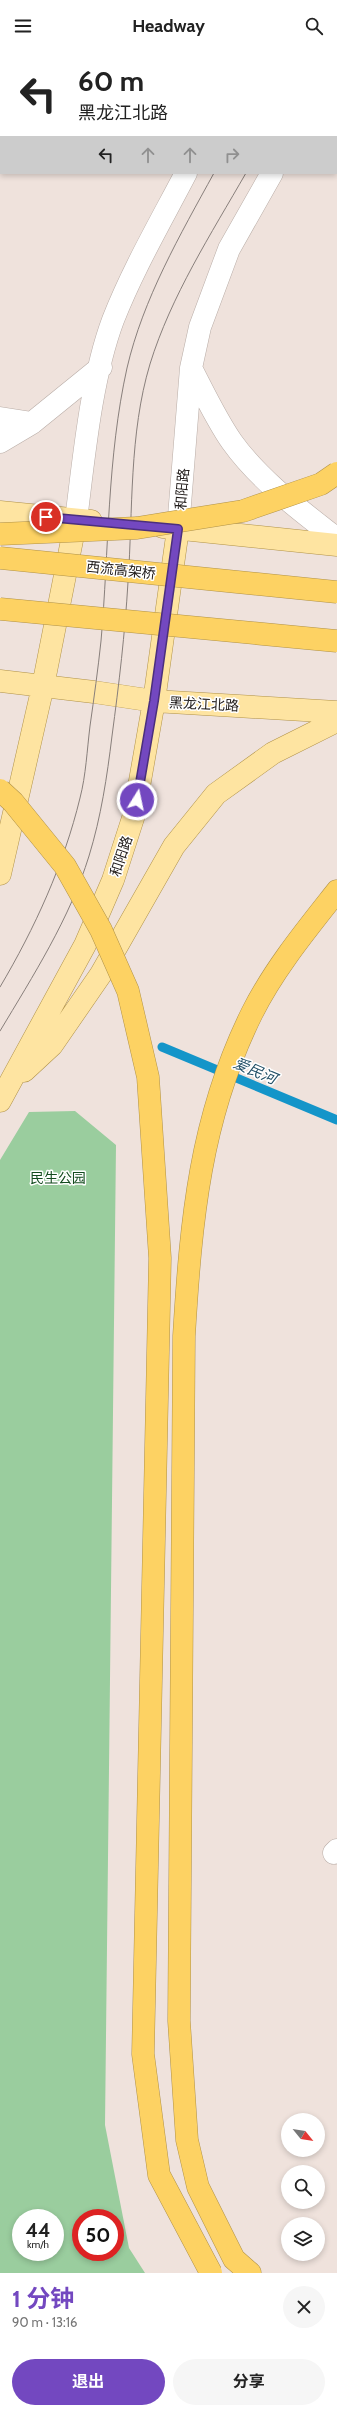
<!DOCTYPE html>
<html lang="zh">
<head>
<meta charset="utf-8">
<style>
	body { margin:0; font-family:Cabin,"Noto Sans SC",sans-serif; background:#f6f6f6; color:#222; height:100vh; display:flex; flex-direction:column; font-size:15px; white-space:nowrap }
	* { box-sizing:border-box; margin:0 }
	p { font-size:13px; color:#767676 }
	.icon { flex:none; width:22px; height:22px; fill:none; stroke:currentColor; stroke-width:2; stroke-linecap:round; stroke-linejoin:round }
	.map { position:relative; height:2221px; overflow:hidden }
	.panel { display:flex; flex-direction:column; background:#fff; flex:1 }
	.panel>* { flex:none }
	.guide { position:absolute; left:0px; top:0px; width:337px; height:122px; box-shadow:0 2px 6px #0003; background:#fff; color:#222; overflow:hidden }
	.needle { width:26px; rotate:120deg }
	.buttons { position:absolute; left:281px; top:2061px; display:grid; gap:8px }
	.buttons a { display:grid; place-items:center; width:44px; height:44px; border-radius:50%; background:#fff; box-shadow:0 2px 6px #0003; font-size:20px }
	.speed { position:absolute; left:12px; top:2157px; display:flex; gap:8px; font-size:20px; font-weight:700; text-align:center }
	.speed>* { display:grid; place-content:center; width:52px; height:52px; border-radius:50%; background:#fff; box-shadow:0 2px 6px #0003; line-height:1 }
	.speed small { font-size:10px; font-weight:400 }
	.speed .limit { border:6px solid #d22; background:#fff; color:#111 }
	.pin { position:absolute; display:grid; place-items:center; width:34px; height:34px; color:#fff; margin:-17px; border:2px solid #fff; border-radius:50%; box-shadow:0 1px 4px #0007 }
	.me { position:absolute; width:44px; margin:-22px; rotate:10deg; stroke-linejoin:round; filter:drop-shadow(0 0 3px #0008) }
	.turn { display:flex; align-items:center; gap:14px; height:84px; padding:0 12px; font-size:18px }
	.turn .icon { width:52px; height:52px; stroke-width:2.5 }
	.turn b { display:block; font-size:28px; line-height:34px }
	.lanes { display:flex; align-items:center; height:38px; padding:0 12px; background:#0003; justify-content:center; gap:20px; direction:ltr }
	.lanes .off { opacity:.35 }
	.round { display:grid; place-items:center; flex:none; width:42px; height:42px; border-radius:21px; background:#f6f6f6 }
	.summary { display:flex; align-items:center; justify-content:space-between; height:68px; padding:0 12px }
	h1 { font-size:24px; font-weight:700; line-height:30px; color:#7348c0 }
	.cta { display:flex; gap:8px; margin-top:auto; padding:8px 12px }
	.cta a { flex:1; height:46px; border-radius:24px; background:#7348c0; color:#fff; font-size:16px; font-weight:700; line-height:46px; text-align:center }
	.cta a+a { background:#f6f6f6; color:#222 }
	header { display:flex; justify-content:space-between; align-items:center; height:52px; padding:0 12px; background:#fff; font-size:18px; font-weight:700 }
	.map>svg:first-child { display:block }
	.green { fill:#9acd9e; fill-rule:evenodd }
	.lines { fill:none; stroke-linecap:round; stroke-linejoin:round }
	.stream { stroke:#1495c9; stroke-width:9 }
	.minor-casing { stroke:#b9ada7; stroke-width:23 }
	.major-casing { stroke:#b09249; stroke-width:23 }
	.highway-casing { stroke:#b09249; stroke-width:23 }
	.minor { stroke:#fff; stroke-width:22 }
	.major { stroke:#fee4a1; stroke-width:22 }
	.highway { stroke:#fdd263; stroke-width:22 }
	.tram { stroke:#887f7b; stroke-width:1 }
	.highway-bridge-casing { stroke:#b09249; stroke-width:23; stroke-linecap:butt }
	.highway-bridge { stroke:#fdd263; stroke-width:22 }
	.route-casing { stroke:#4b2f7d; stroke-width:10 }
	.route { stroke:#7348c0; stroke-width:7 }
	.labels { text-anchor:middle; dominant-baseline:central; stroke-width:3; stroke-linejoin:round; paint-order:stroke }
	.street-label { font-size:14px; fill:#211c1a; stroke:#fff }
	.park-label { font-size:14px; fill:#144c1f; stroke:#fff }
	.water-label { font-size:15px; font-style:italic; fill:#235067; stroke:#fff }
</style>
</head>
<body>
<header><svg class="icon" aria-label="menu" viewBox="0 0 24 24"><path d="M4 6h16M4 12h16M4 18h16"/></svg>Headway<svg class="icon" aria-label="search" viewBox="0 0 24 24"><circle cx="10" cy="10" r="6"/><path d="M15 15l6 6"/></svg></header>
<div class="map">
<svg width="337" height="2221" viewBox="0 0 337 2221">
	<rect width="100%" height="100%" fill="#efe2dc"/>
	<path class="green" d="M 75,1059 L 116,1093 L 105,2073 L 129,2196 L 145,2221 L 0,2221 L 0,1108 L 29,1060 ZM 21,2166 L 55,2166 L 55,2200 L 21,2200 ZM 81,2166 L 115,2166 L 115,2200 L 81,2200 Z"/>
	<g class="lines">
		<path class="stream" d="M 162,995 L 337,1068"/>
		<g class="minor-casing">
			<path id="minor" d="M 252,1 L 253,0
				M 336,8 L 337,6
				M 0,33 L 1,33
				M 191,316 C 204,341 216,367 232,390 C 260,429 300,458 337,487
				M 0,366 L 32,371
				M 0,390 L 32,371 L 101,315
				M 76,468 C 84,405 91,327 113,268 C 133,217 161,169 186,121
				M 178,477 L 191,316 L 200,275 L 229,197 L 272,121
				M 334,1801 L 337,1798"/>
		</g>
		<g class="major-casing">
			<path id="major" d="M 0,460 L 91,469
				M 163,475 L 337,493
				M 0,629 L 94,640 L 154,649 L 337,660
				M 0,822 L 43,634 L 76,468
				M 24,1019 L 52,993 L 101,922 L 174,794 L 216,742 L 273,701 L 337,669
				M 0,1049 L 85,893 L 113,828 L 134,763 L 154,649 L 178,477"/>
		</g>
		<g class="highway-casing">
			<path id="highway" d="M 250,2221 L 234,2207 L 198,2135 L 187,2088 L 179,1969 L 184,1284 C 191,1168 200,1066 252,961 C 274,917 307,877 337,839"/>
		</g>
		<use href="#minor" class="minor"/>
		<use href="#major" class="major"/>
		<use href="#highway" class="highway"/>
		<path class="tram" d="M 280,1 L 281,0
			M 315,1 L 315,0
			M 0,935 C 35,876 64,812 80,746 C 86,723 87,698 90,674 C 94,646 98,617 101,589 C 109,498 107,406 127,316 C 143,247 180,183 214,121
			M 0,979 C 33,924 70,866 89,804 C 101,765 107,725 112,684 C 119,632 125,581 128,530 C 133,458 129,382 150,312 C 171,244 211,182 246,121"/>
		<g class="highway-bridge-casing">
			<path id="highway-bridge" d="M 0,482 L 137,476 L 243,459 L 321,432 L 337,421
				M 0,506 L 337,540
				M 0,557 L 337,589
				M 0,738 L 13,750 L 65,814 L 101,878 L 128,939 L 148,1025 L 160,1206 L 143,2002 L 159,2123 L 211,2221"/>
		</g>
		<use href="#highway-bridge" class="highway-bridge"/>
	</g>
	<g class="lines">
		<g class="route-casing">
			<path id="route" d="M 46,465 L 178,477 L 154,649 L 137,748"/>
		</g>
		<use href="#route" class="route"/>
	</g>
	<g class="labels">
		<g class="street-label">
			<text transform="translate(182 437) rotate(-85)">和阳路</text>
			<text transform="translate(121 518) rotate(6)">西流高架桥</text>
			<text transform="translate(204 652) rotate(3)">黑龙江北路</text>
			<text transform="translate(121 804) rotate(-72)">和阳路</text>
		</g>
		<g class="park-label">
			<text x="58" y="1126">民生公园</text>
		</g>
		<g class="water-label">
			<text transform="translate(255 1019) rotate(23)">爱民河</text>
		</g>
	</g>
</svg>
<div class="buttons">
<a><svg class="needle" viewBox="-14 -14 28 28"><path d="M0-13l5 13h-10z" fill="#e53935"/><path d="M0 13l5-13h-10z" fill="#767676"/></svg></a>
<a><svg class="icon" aria-label="search" viewBox="0 0 24 24"><circle cx="10" cy="10" r="6"/><path d="M15 15l6 6"/></svg></a>
<a><svg class="icon" aria-label="layers" viewBox="0 0 24 24"><path d="M12 4l9 5-9 5-9-5zM3 14l9 5 9-5"/></svg></a>
</div>
<div class="speed"><div>44<small>km/h</small></div><div class="limit">50</div></div>
<div class="pin" style="left:46px;top:465px;background:#d93025"><svg class="icon" aria-label="arrive" viewBox="0 0 24 24"><path d="M6 21V4h12l-3 4 3 4H6"/></svg></div>
<svg class="me" style="left:137px;top:748px" viewBox="-20 -20 40 40"><circle r="17" fill="#7348c0" stroke="#fff" stroke-width="3"/><path d="M0-11L8 9 0 5-8 9z" fill="#fff"/></svg>
<div class="guide">
<div class="turn"><svg class="icon" aria-label="left" viewBox="0 0 24 24"><path d="M17 20v-9H6M10 6l-5 5 5 5"/></svg><div><b>60 m</b>黑龙江北路</div></div>
<div class="lanes"><svg class="icon" aria-label="left" viewBox="0 0 24 24"><path d="M17 20v-9H6M10 6l-5 5 5 5"/></svg><svg class="icon off" aria-label="ahead" viewBox="0 0 24 24"><path d="M12 20V5M6 11l6-6 6 6"/></svg><svg class="icon off" aria-label="ahead" viewBox="0 0 24 24"><path d="M12 20V5M6 11l6-6 6 6"/></svg><svg class="icon off" aria-label="right" viewBox="0 0 24 24"><path d="M7 20v-9h11M14 6l5 5-5 5"/></svg></div>
</div>
</div>
<section class="panel">
<div class="summary"><div><h1>1 分钟</h1><p>90 m · 13:16</p></div><a class="round"><svg class="icon" aria-label="close" viewBox="0 0 24 24"><path d="M6 6l12 12M18 6L6 18"/></svg></a></div>
<div class="cta"><a>退出</a><a>分享</a></div>
</section>
</body>
</html>
